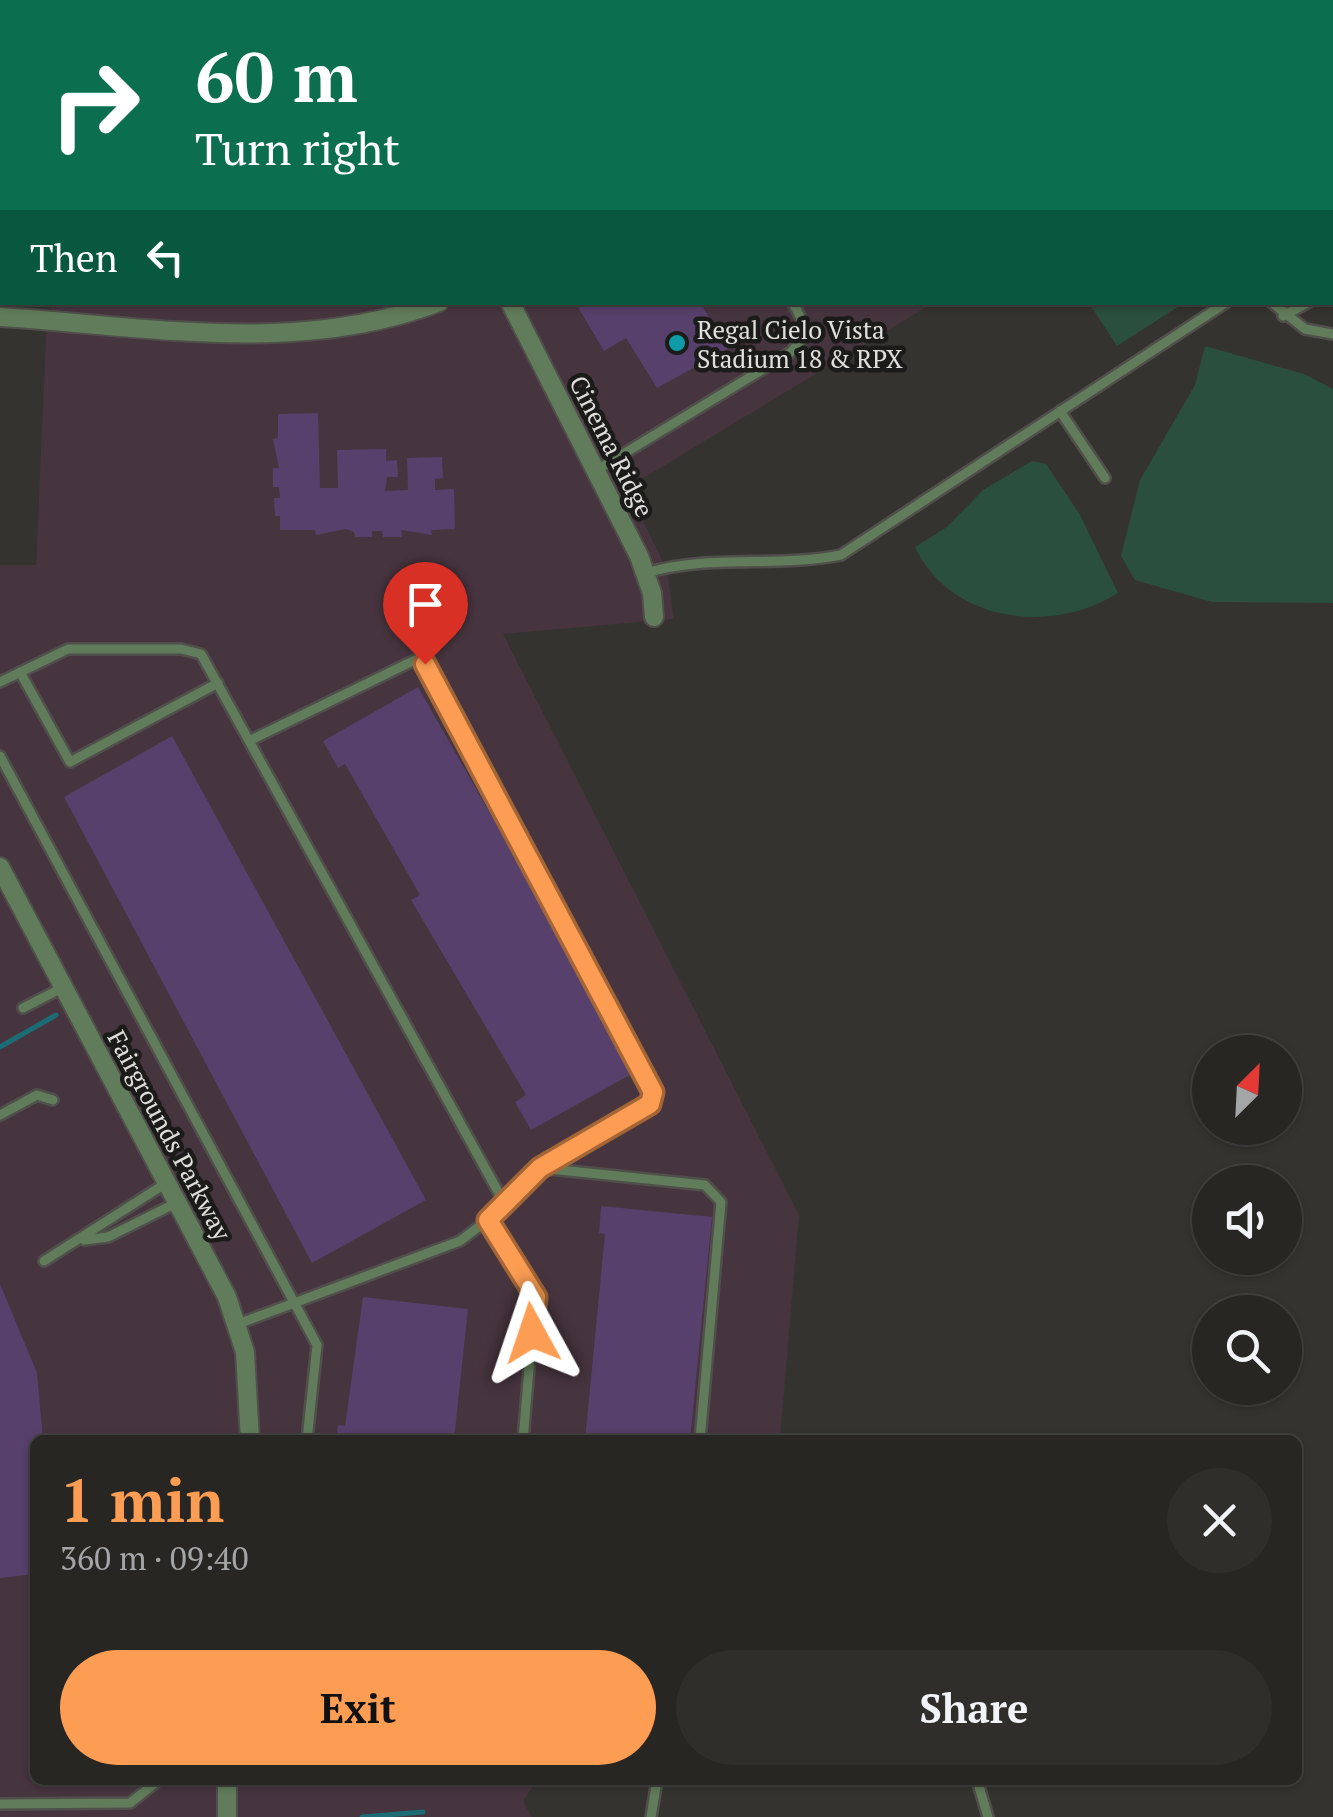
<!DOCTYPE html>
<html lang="en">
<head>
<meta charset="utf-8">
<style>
	body { margin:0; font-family:"PT Serif",serif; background:#2f2e2b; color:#f1f3f6; height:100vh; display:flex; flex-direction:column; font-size:38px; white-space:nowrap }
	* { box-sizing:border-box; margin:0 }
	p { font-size:32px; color:#a4a5a6 }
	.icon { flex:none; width:55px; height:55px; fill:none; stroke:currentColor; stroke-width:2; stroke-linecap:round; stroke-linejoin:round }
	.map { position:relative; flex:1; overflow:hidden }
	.details { position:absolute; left:30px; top:1435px; width:1272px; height:350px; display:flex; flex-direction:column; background:#272623; border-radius:15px; box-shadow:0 2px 8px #0004,0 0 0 2px #434341 }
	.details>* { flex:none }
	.banner { position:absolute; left:0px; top:0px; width:1335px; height:305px; box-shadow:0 2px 8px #0004,0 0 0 2px #434341; background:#0b6e4f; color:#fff; overflow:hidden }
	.needle { width:65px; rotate:24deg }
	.buttons { position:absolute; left:1192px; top:1035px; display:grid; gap:20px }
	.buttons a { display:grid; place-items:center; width:110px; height:110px; border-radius:50%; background:#272623; box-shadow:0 2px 8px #0004,0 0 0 2px #434341; font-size:50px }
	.pin { position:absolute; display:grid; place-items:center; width:85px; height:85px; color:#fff; margin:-102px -42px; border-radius:50% 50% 50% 0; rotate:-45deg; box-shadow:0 0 10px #0007 }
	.pin .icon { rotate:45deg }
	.me { position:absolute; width:110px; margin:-55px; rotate:355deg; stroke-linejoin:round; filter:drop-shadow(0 0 8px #0008) }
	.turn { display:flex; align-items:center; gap:35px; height:210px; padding:0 30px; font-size:45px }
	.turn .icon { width:130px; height:130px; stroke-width:2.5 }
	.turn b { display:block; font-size:70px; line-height:85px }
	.then { display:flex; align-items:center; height:95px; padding:0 30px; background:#0003; gap:20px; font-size:38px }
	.round { display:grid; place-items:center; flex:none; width:105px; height:105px; border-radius:52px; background:#2f2e2b }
	.overview { display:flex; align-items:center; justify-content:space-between; height:170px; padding:0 30px }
	h1 { font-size:60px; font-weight:700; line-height:75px; color:#fc9d53 }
	.button { display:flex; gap:20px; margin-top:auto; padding:20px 30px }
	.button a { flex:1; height:115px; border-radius:60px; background:#fc9d53; color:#111; font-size:40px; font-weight:700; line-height:115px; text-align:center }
	.button a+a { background:#2f2e2b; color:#f1f3f6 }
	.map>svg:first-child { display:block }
	.commercial { fill:#46343e }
	.green { fill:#2b4f3e }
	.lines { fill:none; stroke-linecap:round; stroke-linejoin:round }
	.stream { stroke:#1c6c76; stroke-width:5 }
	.building { fill:#57406b }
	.service-casing { stroke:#504f4b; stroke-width:14 }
	.minor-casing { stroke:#504f4b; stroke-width:22 }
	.service { stroke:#617c5a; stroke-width:9 }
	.minor { stroke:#617c5a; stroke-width:18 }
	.route-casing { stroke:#a46636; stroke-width:25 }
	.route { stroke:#fc9d53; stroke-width:18 }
	.culture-dot { fill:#0f9aa8; stroke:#1b1b19; stroke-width:4 }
	.labels { text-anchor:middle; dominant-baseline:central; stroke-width:9; stroke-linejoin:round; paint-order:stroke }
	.poi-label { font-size:25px; fill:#e0dfdd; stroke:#1b1b19; text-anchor:start }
	.street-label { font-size:25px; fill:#e0dfdd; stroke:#1b1b19 }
</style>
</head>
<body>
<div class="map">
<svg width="1333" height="1817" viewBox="0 0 1333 1817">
	<rect width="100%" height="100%" fill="#34332f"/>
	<path class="commercial" d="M 0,0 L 952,0 L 957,2 L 2,2 L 2,215 Z
		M 52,303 L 933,303 L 627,488 L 667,570 L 674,619 L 503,634 L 799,1215 L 780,1440 L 35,1440 L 35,1780 L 537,1780 L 523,1801 L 532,1817 L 0,1817 L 0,565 L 36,565 L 46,336 Z"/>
	<path class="green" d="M 1089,303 L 1184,303 L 1117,346 Z
		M 1205,346 L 1304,374 L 1333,389 L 1333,603 L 1212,602 L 1135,580 L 1121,556 L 1140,480 L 1195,385 Z
		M 1032,461 L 1046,464 L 1079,513 L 1118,593 C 1052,635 951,623 915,547 L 947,527 L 983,490 Z"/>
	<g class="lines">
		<path class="stream" d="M 0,1047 L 56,1015
			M 362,1817 L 423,1812"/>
	</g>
	<path class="building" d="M 575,302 L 700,302 L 728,349 L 657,388 L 626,338 L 604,351 Z
		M 318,413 L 320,488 L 338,488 L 337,450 L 386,449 L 386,461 L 397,460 L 398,477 L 387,477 L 385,491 L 408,490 L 407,458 L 442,457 L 443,478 L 435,479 L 435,490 L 454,489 L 455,529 L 431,530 L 432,535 L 401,530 L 402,537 L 383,537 L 382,531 L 372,531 L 372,537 L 355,537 L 354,532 L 346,529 L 316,535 L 315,530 L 280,530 L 280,516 L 275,516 L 274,498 L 280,498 L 279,487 L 273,487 L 273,468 L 279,468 L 273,439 L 278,438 L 278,414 Z
		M 418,687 L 637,1071 L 531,1130 L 515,1102 L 526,1095 L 411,900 L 420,895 L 345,764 L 338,768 L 323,741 Z
		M 172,736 L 426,1200 L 312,1263 L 64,797 Z
		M 601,1206 L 712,1217 L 690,1440 L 585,1440 L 605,1234 L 599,1233 Z
		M 0,1284 L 37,1373 L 43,1440 L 35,1440 L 35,1574 L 0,1578 Z
		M 363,1297 L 468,1309 L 454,1440 L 336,1440 L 338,1425 L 345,1426 Z"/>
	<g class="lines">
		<g class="service-casing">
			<path id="service" d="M 577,0 L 578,2
				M 0,134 L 2,134
				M 0,182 L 2,182
				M 1332,190 L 1333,190
				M 1332,211 L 1333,212
				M 1332,274 L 1333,273
				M 1271,302 L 1305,329 L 1333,334
				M 1283,316 L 1309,302
				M 1060,411 L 1105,478
				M 597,470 L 791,352 C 810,334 805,323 792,302
				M 646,573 C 711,554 776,568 841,555 L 1227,302
				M 20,672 L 70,762 L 218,683
				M 0,682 L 68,649 L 181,649 L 201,654 L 506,1206 L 460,1241 L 238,1324
				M 249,741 L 415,660 L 425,664 L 653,1092 L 650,1104 L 540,1168
				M 0,756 L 317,1345 L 307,1440
				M 23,1008 L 64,987
				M 0,1115 L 37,1095 L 53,1100
				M 506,1206 L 540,1168 L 705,1185 L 721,1202 L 700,1440
				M 488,1220 L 535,1297 L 523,1440
				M 84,1240 L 108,1237 L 178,1202
				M 44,1261 L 168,1182
				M 977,1780 L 988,1817
				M 0,1804 L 130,1803 L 159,1780
				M 651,1817 L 657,1780"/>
		</g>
		<g class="minor-casing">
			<path id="minor" d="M 399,0 L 399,2
				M 510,302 L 639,556 L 652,593 L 654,617
				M 0,317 C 145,326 300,356 439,302
				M 0,867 L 227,1297 L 245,1352 L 250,1440
				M 227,1780 L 227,1817"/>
		</g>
		<use href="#service" class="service"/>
		<use href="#minor" class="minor"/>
	</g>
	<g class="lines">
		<g class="route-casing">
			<path id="route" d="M 425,664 L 653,1092 L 650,1104 L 540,1168 L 488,1220 L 536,1297 L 532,1333"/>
		</g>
		<use href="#route" class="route"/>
	</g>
	<circle class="culture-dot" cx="677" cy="343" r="10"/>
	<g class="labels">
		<g class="poi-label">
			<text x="697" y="329">Regal Cielo Vista<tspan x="697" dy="29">Stadium 18 &amp; RPX</tspan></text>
		</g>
		<g class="street-label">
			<text transform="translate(612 446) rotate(63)">Cinema Ridge</text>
			<text transform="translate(170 1135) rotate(62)">Fairgrounds Parkway</text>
		</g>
	</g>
</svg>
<div class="buttons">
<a><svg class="needle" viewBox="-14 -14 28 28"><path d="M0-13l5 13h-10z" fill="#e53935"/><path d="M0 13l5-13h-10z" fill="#a4a5a6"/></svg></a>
<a><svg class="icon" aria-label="sound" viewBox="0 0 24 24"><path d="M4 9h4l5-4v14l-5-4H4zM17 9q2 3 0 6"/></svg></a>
<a><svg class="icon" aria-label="search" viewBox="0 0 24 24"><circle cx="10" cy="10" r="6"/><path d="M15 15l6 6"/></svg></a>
</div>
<div class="pin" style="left:425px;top:664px;background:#d93025"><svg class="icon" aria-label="arrive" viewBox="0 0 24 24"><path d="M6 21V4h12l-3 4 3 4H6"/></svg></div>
<svg class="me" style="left:532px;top:1333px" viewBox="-20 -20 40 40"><path d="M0-17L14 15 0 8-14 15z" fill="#fc9d53" stroke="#fff" stroke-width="4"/></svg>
<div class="banner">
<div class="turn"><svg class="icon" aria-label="right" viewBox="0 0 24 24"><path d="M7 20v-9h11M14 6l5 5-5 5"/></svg><div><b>60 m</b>Turn right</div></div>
<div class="then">Then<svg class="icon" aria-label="left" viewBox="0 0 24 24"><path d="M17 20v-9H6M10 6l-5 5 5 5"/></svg></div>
</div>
<section class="details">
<div class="overview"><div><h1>1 min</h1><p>360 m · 09:40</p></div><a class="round"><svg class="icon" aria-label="close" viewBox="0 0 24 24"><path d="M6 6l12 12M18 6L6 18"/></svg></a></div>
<div class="button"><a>Exit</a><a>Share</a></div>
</section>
</div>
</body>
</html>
